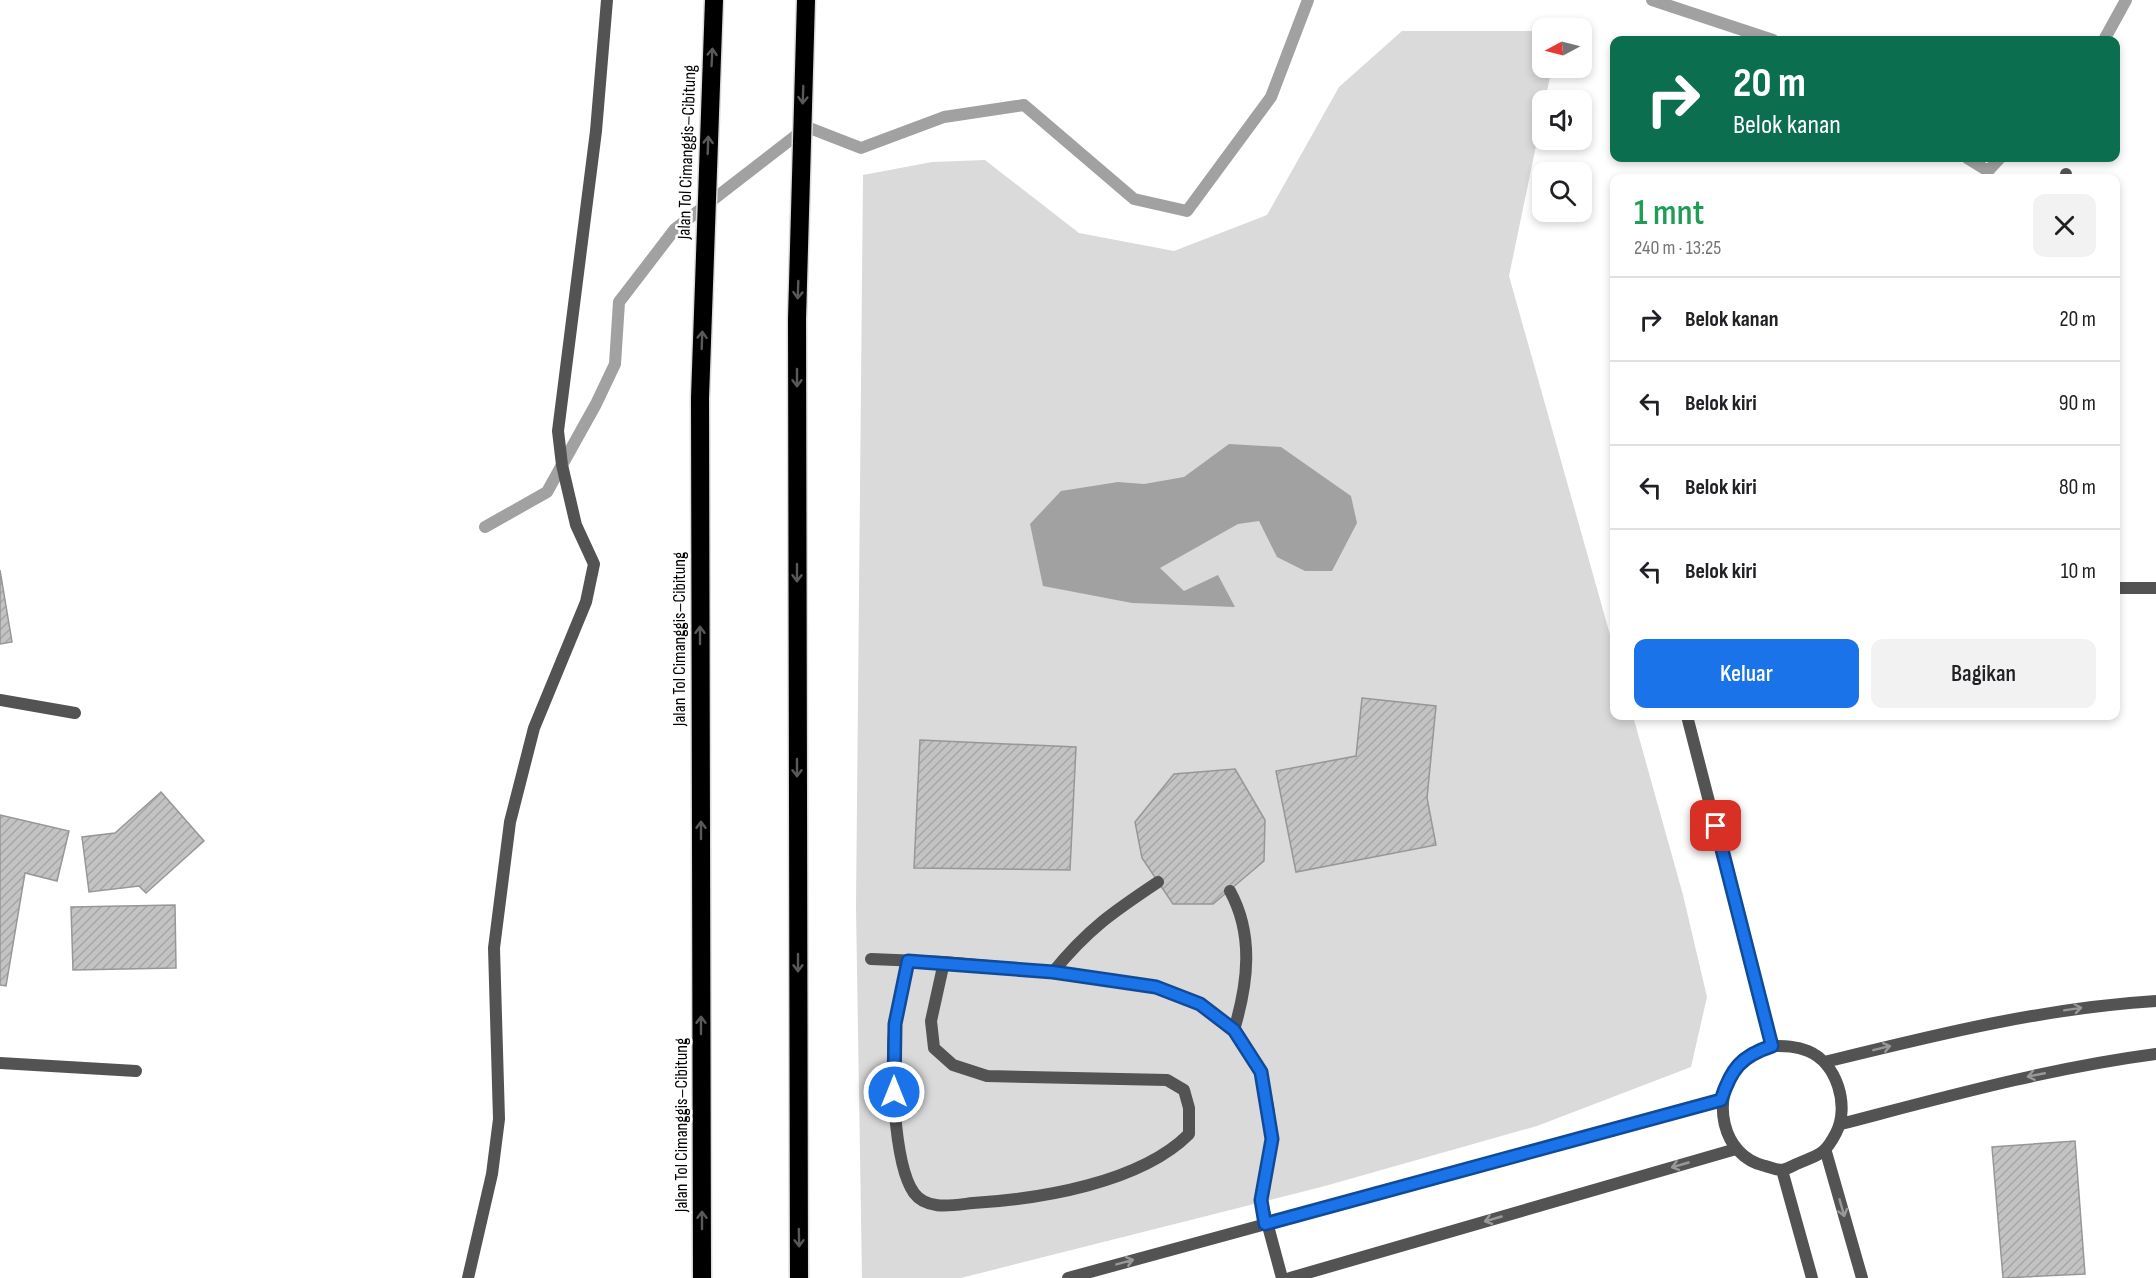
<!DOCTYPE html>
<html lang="id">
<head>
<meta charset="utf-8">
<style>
	body { margin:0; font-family:"Sofia Sans Condensed",sans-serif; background:#f2f2f2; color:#202124; height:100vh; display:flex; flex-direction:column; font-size:22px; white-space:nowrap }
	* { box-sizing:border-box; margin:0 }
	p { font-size:20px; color:#757577 }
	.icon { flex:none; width:33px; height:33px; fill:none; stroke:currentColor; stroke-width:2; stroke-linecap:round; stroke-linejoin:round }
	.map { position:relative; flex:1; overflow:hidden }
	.details { position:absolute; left:1610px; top:174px; width:510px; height:546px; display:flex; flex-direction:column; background:#fff; border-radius:12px; box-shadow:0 3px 9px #0003 }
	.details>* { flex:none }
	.hud { position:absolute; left:1610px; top:36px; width:510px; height:126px; border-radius:12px; box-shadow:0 3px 9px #0003; background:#0b6e4f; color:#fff; overflow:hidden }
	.needle { width:39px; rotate:263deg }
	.tools { position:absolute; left:1532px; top:18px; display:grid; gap:12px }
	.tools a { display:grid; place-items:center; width:60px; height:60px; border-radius:12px; background:#fff; box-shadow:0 3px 9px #0003; font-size:30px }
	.pin { position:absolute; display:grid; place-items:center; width:51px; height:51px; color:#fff; margin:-26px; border-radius:12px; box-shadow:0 3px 9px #0006 }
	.me { position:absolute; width:66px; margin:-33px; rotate:0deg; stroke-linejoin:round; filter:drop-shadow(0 0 4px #0008) }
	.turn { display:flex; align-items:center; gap:21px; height:126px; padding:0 24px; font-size:27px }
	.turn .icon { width:78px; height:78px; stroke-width:2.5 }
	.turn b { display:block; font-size:42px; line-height:51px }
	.round { display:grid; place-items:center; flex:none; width:63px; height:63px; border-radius:12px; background:#f2f2f2 }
	.summary { display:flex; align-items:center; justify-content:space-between; height:102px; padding:0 24px }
	h1 { font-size:36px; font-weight:600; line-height:45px; color:#1e9e55 }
	.primary-button { display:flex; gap:12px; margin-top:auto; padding:12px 24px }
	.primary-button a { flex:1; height:69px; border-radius:12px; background:#1a73e8; color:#fff; font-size:24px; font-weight:600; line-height:69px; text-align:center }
	.primary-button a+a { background:#f2f2f2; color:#202124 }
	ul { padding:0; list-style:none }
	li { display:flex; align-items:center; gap:18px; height:84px; padding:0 24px; border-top:2px solid #e0e0e0 }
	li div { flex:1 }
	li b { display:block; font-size:22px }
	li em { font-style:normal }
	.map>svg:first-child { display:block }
	.garden { fill:#dadada }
	.water { fill:#a1a1a1 }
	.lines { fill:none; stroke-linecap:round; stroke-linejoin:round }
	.stream { stroke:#a1a1a1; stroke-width:12 }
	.building { fill:url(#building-hatch); stroke:#979797; stroke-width:1.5 }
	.highway-casing { stroke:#dbdbdb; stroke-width:21 }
	.lane { stroke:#535353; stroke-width:12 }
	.street { stroke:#535353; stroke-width:12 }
	.highway { stroke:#000; stroke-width:18 }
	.oneway { stroke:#595959 }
	.oneway2 { stroke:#989898 }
	.route-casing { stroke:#114b97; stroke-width:15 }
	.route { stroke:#1a73e8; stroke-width:10 }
	.labels { text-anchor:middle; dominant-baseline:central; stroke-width:5; stroke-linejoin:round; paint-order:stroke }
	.street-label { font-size:18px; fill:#000; stroke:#fff }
</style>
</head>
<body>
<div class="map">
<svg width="2156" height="1278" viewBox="0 0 2156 1278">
	<defs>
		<pattern id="building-hatch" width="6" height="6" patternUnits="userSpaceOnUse" patternTransform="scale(1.5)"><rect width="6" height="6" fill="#c3c3c3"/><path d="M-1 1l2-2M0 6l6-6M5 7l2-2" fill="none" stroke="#a6a6a6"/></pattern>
	</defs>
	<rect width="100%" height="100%" fill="#fff"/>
	<path class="garden" d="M 1402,31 L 1542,31 L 1542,68 L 1552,68 L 1545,100 L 1542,100 L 1542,117 L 1509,276 L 1614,649 L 1614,716 L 1633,716 L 1683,895 L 1707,997 L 1691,1067 L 1537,1126 L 1325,1186 L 961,1278 L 862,1278 L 856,907 L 863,175 L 932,162 L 985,160 L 1079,233 L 1174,251 L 1267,215 L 1339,87 Z"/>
	<path class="water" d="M 1229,444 L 1281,447 L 1351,496 L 1357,523 L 1332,571 L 1305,571 L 1277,557 L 1259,521 L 1238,524 L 1160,568 L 1184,591 L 1218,575 L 1235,607 L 1132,603 L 1043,586 L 1030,524 L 1061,491 L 1118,482 L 1144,484 L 1184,477 Z"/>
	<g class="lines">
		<path class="stream" d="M 1652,0 L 1773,40
			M 2104,40 L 2126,0
			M 1967,158 L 1988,171 L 2000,158
			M 485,527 L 547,492 L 596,404 L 615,364 L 619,302 L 675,229 L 807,127 L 861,148 L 944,117 L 1024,105 L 1134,199 L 1187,211 L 1271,97 L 1308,0"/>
	</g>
	<path class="building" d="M 0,570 L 12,642 L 0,644 Z
		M 1362,698 L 1436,706 L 1427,798 L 1436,845 L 1296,872 L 1276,771 L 1356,756 Z
		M 920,740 L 1076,747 L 1070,870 L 914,868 Z
		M 1235,769 L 1265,820 L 1264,861 L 1213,904 L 1173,904 L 1142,858 L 1135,822 L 1174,774 Z
		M 161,792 L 204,841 L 146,893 L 139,886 L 89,892 L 82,837 L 115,833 Z
		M 0,815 L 69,831 L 57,881 L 25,873 L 6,986 L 0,985 Z
		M 175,905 L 176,968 L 73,970 L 71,907 Z
		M 2075,1141 L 2085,1274 L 2003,1278 L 1992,1147 Z"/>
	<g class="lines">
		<g class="highway-casing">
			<path id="highway" d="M 702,1278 L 700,398 L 714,0
				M 799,1278 L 797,319 L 806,0"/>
		</g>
		<path class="lane" d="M 1230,891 C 1254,935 1248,983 1234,1030
			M 871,959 L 944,962 L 1053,972 L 1156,987 L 1200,1004 L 1234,1030 L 1261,1072 L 1268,1107 L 1272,1139 L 1261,1200 L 1282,1278
			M 908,961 C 904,981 898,1002 895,1023 C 890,1059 893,1164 914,1193 C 927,1211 954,1205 973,1203 C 1040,1199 1140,1183 1189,1134 L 1189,1108 L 1184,1090 L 1167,1080 L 987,1076 L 953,1065 L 934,1048 L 931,1021 L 944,962
			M 1053,972 C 1088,929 1113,912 1158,882"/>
		<path class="street" d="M 2066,174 L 2066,178
			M 2115,588 L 2156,588
			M 0,700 L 75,713
			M 1687,716 L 1772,1046
			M 1772,1046 C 1785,1046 1796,1046 1808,1051 C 1837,1063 1850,1106 1836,1133 C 1825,1154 1821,1154 1799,1163 C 1794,1165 1788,1169 1782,1170 C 1777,1170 1770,1167 1765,1166 C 1721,1156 1711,1098 1737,1066 C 1746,1055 1759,1051 1772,1046 Z
			M 1825,1062 C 1935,1035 2043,1008 2156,1001
			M 0,1063 L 136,1071
			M 1841,1124 C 1945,1097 2049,1068 2156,1054
			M 1826,1152 L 1862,1278
			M 1782,1170 L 1812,1278
			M 468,1278 L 492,1174 L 499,1119 L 494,948 L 510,822 L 534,728 L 586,602 L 594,564 L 576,525 L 562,465 L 558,431 L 596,131 L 607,0
			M 1068,1278 L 1721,1100
			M 1290,1278 L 1736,1149"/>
		<use href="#highway" class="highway"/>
	</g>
	<defs><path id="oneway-shaft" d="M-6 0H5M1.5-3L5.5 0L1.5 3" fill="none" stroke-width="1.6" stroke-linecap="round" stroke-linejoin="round" transform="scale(1.5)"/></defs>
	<g class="oneway">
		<use href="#oneway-shaft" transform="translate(712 57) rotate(-87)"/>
		<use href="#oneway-shaft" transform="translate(803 95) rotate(92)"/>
		<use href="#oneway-shaft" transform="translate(708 145) rotate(-88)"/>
		<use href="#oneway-shaft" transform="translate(798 290) rotate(92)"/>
		<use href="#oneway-shaft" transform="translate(702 340) rotate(-88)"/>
		<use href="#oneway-shaft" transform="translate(797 378) rotate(90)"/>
		<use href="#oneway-shaft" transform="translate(797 573) rotate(90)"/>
		<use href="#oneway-shaft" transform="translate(700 635) rotate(-90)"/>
		<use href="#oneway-shaft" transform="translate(797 768) rotate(90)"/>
		<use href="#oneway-shaft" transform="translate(701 830) rotate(-90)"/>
		<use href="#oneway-shaft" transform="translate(798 963) rotate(90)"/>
		<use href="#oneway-shaft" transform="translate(701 1025) rotate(-90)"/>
		<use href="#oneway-shaft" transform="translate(702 1220) rotate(-90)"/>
		<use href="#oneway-shaft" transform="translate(799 1238) rotate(89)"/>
	</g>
	<g class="oneway2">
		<use href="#oneway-shaft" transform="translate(2073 1009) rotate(-9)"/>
		<use href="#oneway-shaft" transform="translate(1882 1048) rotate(-14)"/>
		<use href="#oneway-shaft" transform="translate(2036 1075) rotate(169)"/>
		<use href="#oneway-shaft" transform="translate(1680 1165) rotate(164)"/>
		<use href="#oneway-shaft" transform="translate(1842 1208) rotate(74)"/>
		<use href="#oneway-shaft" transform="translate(1493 1219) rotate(164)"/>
		<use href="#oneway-shaft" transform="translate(1125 1262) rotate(-15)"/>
	</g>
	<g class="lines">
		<g class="route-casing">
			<path id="route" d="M 894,1092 L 895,1024 L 908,961 L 1053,972 L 1115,981 L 1156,987 L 1200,1004 L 1234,1030 L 1261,1072 L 1272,1139 L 1261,1200 L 1265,1224 L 1721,1100 C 1731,1069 1741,1056 1772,1046 L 1716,826"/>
		</g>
		<use href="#route" class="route"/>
	</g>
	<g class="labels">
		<g class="street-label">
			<text transform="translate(687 152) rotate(-88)">Jalan Tol Cimanggis–Cibitung</text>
			<text transform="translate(679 639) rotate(-90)">Jalan Tol Cimanggis–Cibitung</text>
			<text transform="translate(681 1125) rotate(-90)">Jalan Tol Cimanggis–Cibitung</text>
		</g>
	</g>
</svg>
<div class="tools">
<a><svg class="needle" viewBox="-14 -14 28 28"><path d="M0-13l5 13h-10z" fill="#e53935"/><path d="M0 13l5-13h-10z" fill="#757577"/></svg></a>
<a><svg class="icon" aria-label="sound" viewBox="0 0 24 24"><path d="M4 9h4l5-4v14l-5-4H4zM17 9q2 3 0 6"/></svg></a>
<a><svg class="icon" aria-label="search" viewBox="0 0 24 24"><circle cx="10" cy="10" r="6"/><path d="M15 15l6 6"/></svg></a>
</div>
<div class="pin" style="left:1716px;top:826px;background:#d93025"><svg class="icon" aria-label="arrive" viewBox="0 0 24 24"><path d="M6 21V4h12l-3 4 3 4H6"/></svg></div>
<svg class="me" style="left:894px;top:1092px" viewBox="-20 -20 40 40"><circle r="17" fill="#1a73e8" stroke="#fff" stroke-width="3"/><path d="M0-11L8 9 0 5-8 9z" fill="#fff"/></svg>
<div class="hud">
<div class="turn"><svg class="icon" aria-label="right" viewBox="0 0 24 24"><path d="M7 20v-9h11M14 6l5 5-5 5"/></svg><div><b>20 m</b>Belok kanan</div></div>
</div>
<section class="details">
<div class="summary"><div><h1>1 mnt</h1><p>240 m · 13:25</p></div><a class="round"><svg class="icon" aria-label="close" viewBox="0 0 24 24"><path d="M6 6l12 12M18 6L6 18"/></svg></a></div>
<ul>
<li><svg class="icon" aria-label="right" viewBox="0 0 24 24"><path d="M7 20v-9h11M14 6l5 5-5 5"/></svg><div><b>Belok kanan</b></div><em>20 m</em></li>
<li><svg class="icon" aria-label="left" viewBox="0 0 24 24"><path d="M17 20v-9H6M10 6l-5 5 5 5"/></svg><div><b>Belok kiri</b></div><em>90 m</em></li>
<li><svg class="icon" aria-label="left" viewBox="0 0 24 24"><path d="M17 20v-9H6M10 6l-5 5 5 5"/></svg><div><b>Belok kiri</b></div><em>80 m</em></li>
<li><svg class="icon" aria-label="left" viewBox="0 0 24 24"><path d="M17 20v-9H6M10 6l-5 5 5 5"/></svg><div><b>Belok kiri</b></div><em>10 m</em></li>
</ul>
<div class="primary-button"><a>Keluar</a><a>Bagikan</a></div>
</section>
</div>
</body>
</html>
